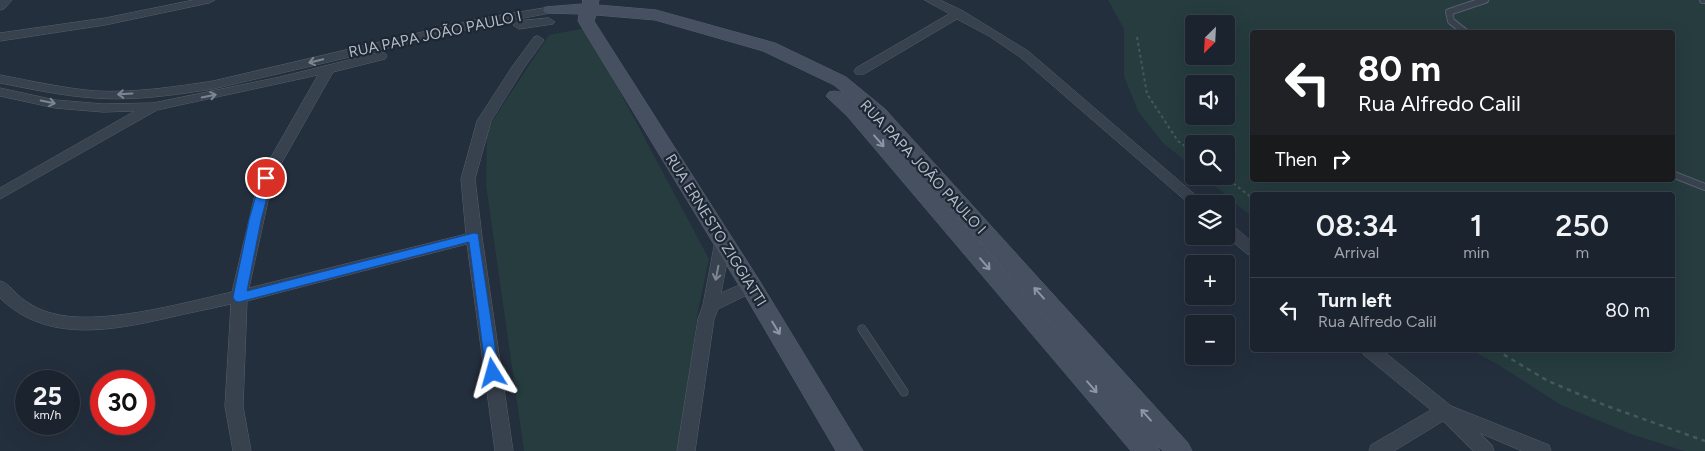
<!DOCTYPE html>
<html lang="en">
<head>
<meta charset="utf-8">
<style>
	body { margin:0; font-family:Figtree,sans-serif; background:#282f3a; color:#f1f3f6; height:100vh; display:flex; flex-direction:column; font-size:19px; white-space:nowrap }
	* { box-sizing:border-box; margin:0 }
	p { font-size:16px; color:#a0a4aa }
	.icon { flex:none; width:28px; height:28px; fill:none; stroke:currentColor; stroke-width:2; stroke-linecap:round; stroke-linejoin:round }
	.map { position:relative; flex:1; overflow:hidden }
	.details { position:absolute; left:1250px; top:192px; width:425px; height:160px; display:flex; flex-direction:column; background:#1b232e; border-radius:5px; box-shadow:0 5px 20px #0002,0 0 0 1px #39404a }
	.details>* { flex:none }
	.guide { position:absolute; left:1250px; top:30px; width:425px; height:152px; border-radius:5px; box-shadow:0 5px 20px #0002,0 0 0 1px #39404a; background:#202124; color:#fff; overflow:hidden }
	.needle { width:32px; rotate:204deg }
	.controls { position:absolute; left:1185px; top:15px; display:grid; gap:10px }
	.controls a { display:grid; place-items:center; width:50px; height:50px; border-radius:5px; background:#1b232e; box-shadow:0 5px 20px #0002,0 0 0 1px #39404a; font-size:25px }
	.speed { position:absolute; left:15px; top:370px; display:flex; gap:10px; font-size:25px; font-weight:700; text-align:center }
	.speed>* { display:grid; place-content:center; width:65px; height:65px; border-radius:50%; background:#1b232e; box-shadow:0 5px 20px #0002,0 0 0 1px #39404a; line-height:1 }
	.speed small { font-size:12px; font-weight:400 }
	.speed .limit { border:8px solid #d22; background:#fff; color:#111 }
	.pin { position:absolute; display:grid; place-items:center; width:42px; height:42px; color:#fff; margin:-21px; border:2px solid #fff; border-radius:50%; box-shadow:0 1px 5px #0007 }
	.me { position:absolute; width:55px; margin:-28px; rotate:352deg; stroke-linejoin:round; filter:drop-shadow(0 0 4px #0008) }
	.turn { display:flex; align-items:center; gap:18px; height:105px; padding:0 25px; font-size:22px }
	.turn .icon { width:65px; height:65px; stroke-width:2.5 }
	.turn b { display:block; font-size:35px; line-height:42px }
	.then { display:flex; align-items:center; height:48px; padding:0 25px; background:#0003; gap:10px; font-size:19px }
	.eta { display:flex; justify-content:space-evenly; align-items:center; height:85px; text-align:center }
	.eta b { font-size:30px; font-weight:600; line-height:35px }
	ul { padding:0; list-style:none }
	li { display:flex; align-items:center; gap:15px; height:65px; padding:0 25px; border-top:1px solid #39404a }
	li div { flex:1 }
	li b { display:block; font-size:19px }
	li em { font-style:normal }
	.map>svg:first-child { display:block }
	.green { fill:#263c3f; fill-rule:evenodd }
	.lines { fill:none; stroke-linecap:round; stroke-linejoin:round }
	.lane-far1-casing { stroke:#565f6c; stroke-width:8 }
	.lane-casing { stroke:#565f6c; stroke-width:9 }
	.street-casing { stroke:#565f6c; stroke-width:1 }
	.secondary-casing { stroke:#565f6c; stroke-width:1 }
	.path-far1 { stroke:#44595c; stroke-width:2; stroke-dasharray:3 3; stroke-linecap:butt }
	.path { stroke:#44595c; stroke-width:2.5; stroke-dasharray:4.5 4.5; stroke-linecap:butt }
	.lane-far1 { stroke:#38414e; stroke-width:6 }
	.lane { stroke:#38414e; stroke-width:8 }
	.street { fill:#38414e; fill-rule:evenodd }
	.secondary { fill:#465061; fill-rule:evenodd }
	.oneway { stroke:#7c8592 }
	.oneway2 { stroke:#8e96a5 }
	.route { fill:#1a73e8; stroke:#114b97 }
	.labels { text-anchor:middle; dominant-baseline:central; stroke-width:4.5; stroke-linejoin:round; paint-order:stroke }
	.street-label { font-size:15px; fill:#b4bcc9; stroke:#1d2633 }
</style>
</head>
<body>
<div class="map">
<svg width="1705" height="451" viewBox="0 0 1705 451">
	<rect width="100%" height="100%" fill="#242f3e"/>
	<path class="green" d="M 1108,0 L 1705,0 L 1705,451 L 1684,451 L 1631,434 L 1561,405 L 1497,364 L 1471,350 L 1672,350 L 1672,195 L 1252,195 L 1252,217 L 1203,176 L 1226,176 L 1226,144 L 1194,144 L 1194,168 L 1163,143 L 1138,111 L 1124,76 L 1124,29 ZM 1194,24 L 1226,24 L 1226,56 L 1194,56 ZM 1252,32 L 1672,32 L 1672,180 L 1252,180 ZM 1194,84 L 1226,84 L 1226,116 L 1194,116 Z
		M 586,28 L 709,259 L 698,311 L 679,451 L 524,451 L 486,185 L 487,129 L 549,35 Z"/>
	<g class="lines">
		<g class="lane-far1-casing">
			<path id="lane-far1" d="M 1703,0 L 1705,0
				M 1465,32 L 1451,21 L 1449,12 L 1485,0
				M 1672,174 L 1705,187"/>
		</g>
		<g class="lane-casing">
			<path id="lane" d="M 862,329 L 904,392"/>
		</g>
		<g class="street-casing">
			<path id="street" d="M 0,0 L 12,0 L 4,9 L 0,10 Z
				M 194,0 L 215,0 L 209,3 L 105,25 L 0,41 L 0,33 L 105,18 Z
				M 925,0 L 940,0 L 963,11 L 1028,51 L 1206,204 L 1194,204 L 1194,208 L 1020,57 L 989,36 L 957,19 L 864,74 L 856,74 L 854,71 L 856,68 L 949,14 Z
				M 551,7 L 557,10 L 555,12 L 478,27 L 213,89 C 174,95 134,101 95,98 C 63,96 31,89 0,83 L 0,75 C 31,81 63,88 95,91 C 134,93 174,87 213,81 L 478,19 Z
				M 549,18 L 555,22 L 553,24 L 519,29 L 513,25 L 519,21 Z
				M 538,36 L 544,40 L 524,68 L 491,121 L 475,179 L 482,237 L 513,451 L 495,451 L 467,244 L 247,301 L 243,406 L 251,451 L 233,451 L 225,406 L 231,304 C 209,309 188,313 167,318 C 110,331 46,343 0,298 L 0,281 C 8,283 12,290 18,295 C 27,303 39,310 51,313 C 98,327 183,303 232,292 L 259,178 L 318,75 L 157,110 L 0,199 L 0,188 L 135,111 L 103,112 L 55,108 L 0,96 L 0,88 L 55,100 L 103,104 L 153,103 L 280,77 L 381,52 L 385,53 L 387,56 L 385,59 L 333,72 L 273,178 L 249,288 L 466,234 L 461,179 L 477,121 L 512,67 L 534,37 Z
				M 1226,223 L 1231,224 L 1252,242 L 1252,255 L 1247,254 L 1226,236 Z
				M 723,236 L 728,237 L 731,241 L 721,293 L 751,280 L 757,282 L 759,286 L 757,290 L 718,309 L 714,319 L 695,451 L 677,451 L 698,319 L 703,305 L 715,241 L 718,237 Z
				M 1362,350 L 1382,350 L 1451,406 L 1549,445 L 1551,451 L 1522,451 L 1480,433 L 1492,445 L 1494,451 L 1473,451 L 1443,421 L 1394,451 L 1369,451 L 1371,445 L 1431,410 L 1364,355 Z"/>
		</g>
		<g class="secondary-casing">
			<path id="secondary" d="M 583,0 L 599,0 L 598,5 L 656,10 L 775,43 L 846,77 L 885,109 L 1188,443 L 1192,451 L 1163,451 L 1157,445 L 1160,451 L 1131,451 L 848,117 L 826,96 L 829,92 C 843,88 851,100 862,109 L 1084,361 L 871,117 L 834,85 L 763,51 L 655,20 L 596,15 L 594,21 L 759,280 L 863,451 L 836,451 L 743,292 L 578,21 L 579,14 L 545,13 L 543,10 L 545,7 L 582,4 Z"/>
		</g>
		<path class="path-far1" d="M 1137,37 L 1147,94 L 1178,141 L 1194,153
			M 1224,176 L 1252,198"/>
		<path class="path" d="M 1496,350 L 1548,381 L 1607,406 L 1705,441"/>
		<use href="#lane-far1" class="lane-far1"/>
		<use href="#lane" class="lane"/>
		<use href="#street" class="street"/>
		<use href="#secondary" class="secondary"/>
	</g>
	<defs><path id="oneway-shaft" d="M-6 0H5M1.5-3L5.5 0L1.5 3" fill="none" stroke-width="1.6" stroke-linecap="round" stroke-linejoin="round" transform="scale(1.25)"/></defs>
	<g class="oneway">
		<use href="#oneway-shaft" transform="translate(316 61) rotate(167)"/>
		<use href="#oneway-shaft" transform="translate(125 94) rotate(177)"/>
		<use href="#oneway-shaft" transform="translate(209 96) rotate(-12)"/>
		<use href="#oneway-shaft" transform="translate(48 102) rotate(12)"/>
		<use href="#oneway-shaft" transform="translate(717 273) rotate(101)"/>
	</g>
	<g class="oneway2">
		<use href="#oneway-shaft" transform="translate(879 141) rotate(49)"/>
		<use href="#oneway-shaft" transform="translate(985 264) rotate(49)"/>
		<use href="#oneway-shaft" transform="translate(1039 293) rotate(-132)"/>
		<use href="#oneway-shaft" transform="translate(776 328) rotate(59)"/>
		<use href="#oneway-shaft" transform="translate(1092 387) rotate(49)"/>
		<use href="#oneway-shaft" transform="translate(1146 415) rotate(-132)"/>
	</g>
	<path class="route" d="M 266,174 L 272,178 L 261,220 L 247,291 L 474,233 L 478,234 L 499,373 L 498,377 L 493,379 L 488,377 L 486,373 L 469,242 L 239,302 L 235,301 L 233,297 L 249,220 L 261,178 Z"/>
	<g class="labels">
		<g class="street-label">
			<text transform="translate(435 34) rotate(-12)">RUA PAPA JOÃO PAULO I</text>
			<text transform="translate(923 167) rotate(47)">RUA PAPA JOÃO PAULO I</text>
			<text transform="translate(716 230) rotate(58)">RUA ERNESTO ZIGGIATTI</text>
		</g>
	</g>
</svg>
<div class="controls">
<a><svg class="needle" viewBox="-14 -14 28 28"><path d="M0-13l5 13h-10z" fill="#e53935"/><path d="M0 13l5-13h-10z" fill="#a0a4aa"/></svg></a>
<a><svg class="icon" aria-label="sound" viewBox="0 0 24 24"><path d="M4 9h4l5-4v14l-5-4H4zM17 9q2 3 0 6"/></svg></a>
<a><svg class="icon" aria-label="search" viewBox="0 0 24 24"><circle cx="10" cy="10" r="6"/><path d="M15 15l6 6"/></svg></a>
<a><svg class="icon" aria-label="layers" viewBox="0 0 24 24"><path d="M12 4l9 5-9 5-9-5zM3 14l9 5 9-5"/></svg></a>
<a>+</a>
<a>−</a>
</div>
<div class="speed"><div>25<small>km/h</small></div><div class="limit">30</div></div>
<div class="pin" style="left:266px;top:178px;background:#d93025"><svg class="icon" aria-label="arrive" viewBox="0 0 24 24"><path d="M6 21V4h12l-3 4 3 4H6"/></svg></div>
<svg class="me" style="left:493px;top:373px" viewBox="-20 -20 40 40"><path d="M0-17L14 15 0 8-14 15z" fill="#1a73e8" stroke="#fff" stroke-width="4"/></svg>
<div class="guide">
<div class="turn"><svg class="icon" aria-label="left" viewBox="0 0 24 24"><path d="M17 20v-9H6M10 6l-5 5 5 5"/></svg><div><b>80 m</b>Rua Alfredo Calil</div></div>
<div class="then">Then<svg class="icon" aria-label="right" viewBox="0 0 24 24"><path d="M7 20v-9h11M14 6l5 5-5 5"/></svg></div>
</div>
<section class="details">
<div class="eta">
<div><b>08:34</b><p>Arrival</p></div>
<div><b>1</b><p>min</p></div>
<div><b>250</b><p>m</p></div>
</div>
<ul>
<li><svg class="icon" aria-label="left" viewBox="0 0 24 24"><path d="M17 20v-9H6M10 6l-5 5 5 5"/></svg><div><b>Turn left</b><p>Rua Alfredo Calil</p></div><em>80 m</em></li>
</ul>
</section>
</div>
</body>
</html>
